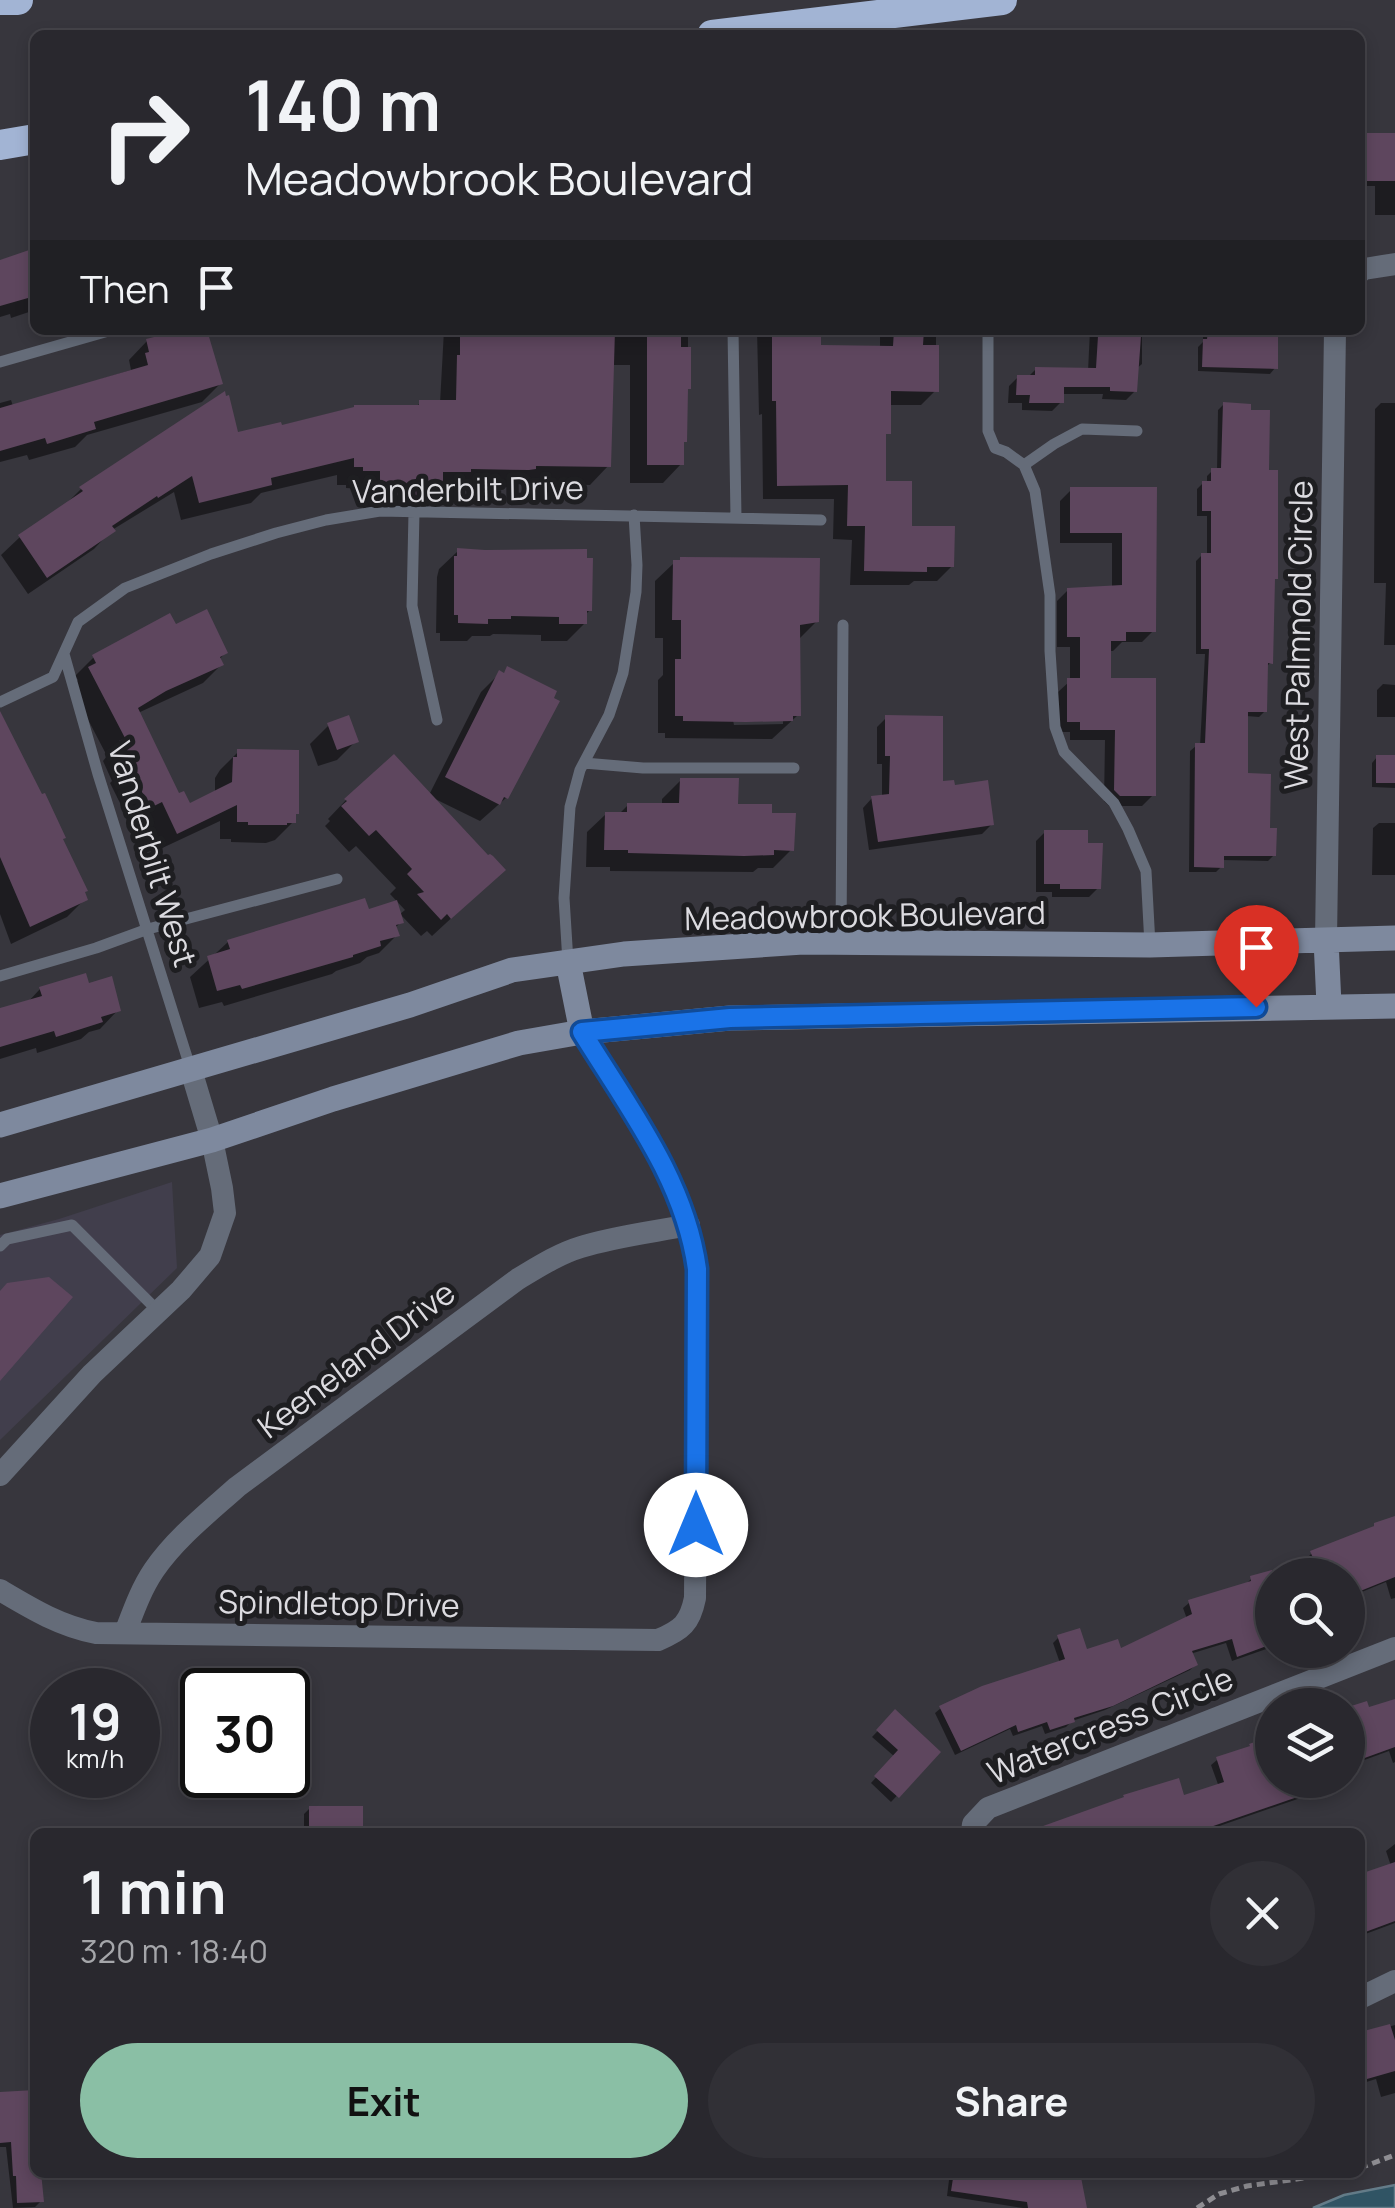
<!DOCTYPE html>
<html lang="en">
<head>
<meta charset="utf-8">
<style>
	body { margin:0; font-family:Manrope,sans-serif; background:#313036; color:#f1f3f6; height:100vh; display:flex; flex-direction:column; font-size:38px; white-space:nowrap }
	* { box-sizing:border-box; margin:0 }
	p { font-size:32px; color:#a5a6aa }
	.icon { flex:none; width:55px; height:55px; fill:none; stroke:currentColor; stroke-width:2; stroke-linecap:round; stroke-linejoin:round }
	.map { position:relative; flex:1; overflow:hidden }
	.sheet { position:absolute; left:30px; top:1828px; width:1335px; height:350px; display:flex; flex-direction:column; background:#29282e; border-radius:15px; box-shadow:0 5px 15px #0003,0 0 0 2px #45444a }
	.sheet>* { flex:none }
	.top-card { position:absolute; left:30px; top:30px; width:1335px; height:305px; border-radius:15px; box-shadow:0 5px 15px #0003,0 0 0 2px #45444a; background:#29282e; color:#f1f3f6; overflow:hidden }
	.tools { position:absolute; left:1255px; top:1558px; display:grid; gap:20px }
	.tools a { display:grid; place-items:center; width:110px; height:110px; border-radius:50%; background:#29282e; box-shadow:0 5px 15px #0003,0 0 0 2px #45444a; font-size:50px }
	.speed { position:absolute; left:30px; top:1668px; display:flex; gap:20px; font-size:50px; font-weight:700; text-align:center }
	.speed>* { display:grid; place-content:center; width:130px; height:130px; border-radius:50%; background:#29282e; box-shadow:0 5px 15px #0003,0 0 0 2px #45444a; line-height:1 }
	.speed small { font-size:25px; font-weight:400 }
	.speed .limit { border:5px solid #111; border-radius:15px; background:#fff; color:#111 }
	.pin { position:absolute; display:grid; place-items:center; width:85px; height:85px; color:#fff; margin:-102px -42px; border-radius:50% 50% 50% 0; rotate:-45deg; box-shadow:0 0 10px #0007 }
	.pin .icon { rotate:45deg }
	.me { position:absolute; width:110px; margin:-55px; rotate:0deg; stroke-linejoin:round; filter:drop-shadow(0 0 8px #0008) }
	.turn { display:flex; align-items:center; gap:35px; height:210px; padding:0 50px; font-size:45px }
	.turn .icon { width:130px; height:130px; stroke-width:2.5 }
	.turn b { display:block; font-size:70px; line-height:85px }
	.then { display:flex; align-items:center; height:95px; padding:0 50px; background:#0003; gap:20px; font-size:38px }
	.round { display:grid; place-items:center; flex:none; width:105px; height:105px; border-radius:52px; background:#313036 }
	.head { display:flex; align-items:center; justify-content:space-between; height:170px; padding:0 50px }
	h1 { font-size:60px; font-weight:700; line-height:75px }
	.button { display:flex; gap:20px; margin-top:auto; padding:20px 50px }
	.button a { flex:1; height:115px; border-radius:60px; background:#8abfa5; color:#111; font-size:40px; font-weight:700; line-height:115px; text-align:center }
	.button a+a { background:#313036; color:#f1f3f6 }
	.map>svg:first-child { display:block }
	.built { fill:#413e4c }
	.water { fill:#305464; stroke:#647c89; stroke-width:2.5 }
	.shadow { fill:#0007; fill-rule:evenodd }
	.building { fill:#5e465e }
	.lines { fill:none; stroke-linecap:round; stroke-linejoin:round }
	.path { stroke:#8f8e93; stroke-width:5; stroke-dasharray:8 5; stroke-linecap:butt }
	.lane { stroke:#656c79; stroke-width:11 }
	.street { stroke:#656c79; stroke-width:22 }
	.secondary { stroke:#7e899e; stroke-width:25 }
	.highway { stroke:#a2b4d4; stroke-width:30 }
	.route-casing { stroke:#114b97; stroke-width:25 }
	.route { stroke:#1a73e8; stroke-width:18 }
	.labels { text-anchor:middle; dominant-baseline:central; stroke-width:10; stroke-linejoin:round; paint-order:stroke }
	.street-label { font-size:32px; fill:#dcdbe0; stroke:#1e1e21 }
</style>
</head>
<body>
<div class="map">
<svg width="1395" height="2208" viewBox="0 0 1395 2208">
	<rect width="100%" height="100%" fill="#37363d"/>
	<path class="built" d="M 172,1182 L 177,1268 L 0,1440 L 0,1235 L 59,1219 Z"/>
	<path class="water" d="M 1395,2185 L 1395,2208 L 1313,2208 L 1344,2195 Z"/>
	<path class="shadow" d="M 1395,135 L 1395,215 L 1375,215 L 1375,186 L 1360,186 L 1360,138 L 1362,136 Z
		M 35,252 L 35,310 L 11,318 L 10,314 L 0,317 L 0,262 Z
		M 192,330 L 204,330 L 220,384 L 202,402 L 87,435 L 75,447 L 29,460 L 27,455 L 0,462 L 0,403 L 11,400 L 13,406 L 131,370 L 129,360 L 147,341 Z
		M 444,330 L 688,330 L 688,388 L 686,391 L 681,464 L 663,483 L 630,483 L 630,365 L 611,365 L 608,466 L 590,485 L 518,483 L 509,487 L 453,486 L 450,489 L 440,489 L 440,494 L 422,513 L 363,512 L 363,489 L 346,488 L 346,485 L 337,485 L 337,475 L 261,493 L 251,503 L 181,520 L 174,492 L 112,530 L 94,549 L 28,594 L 1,555 L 20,537 L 62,508 L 81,489 L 236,435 L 416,407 L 420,403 L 440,403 Z
		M 757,330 L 808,330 L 819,347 L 880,348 L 880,330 L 936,330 L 936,390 L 921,405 L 888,405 L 888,432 L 883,437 L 883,483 L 909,528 L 952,566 L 937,581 L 914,581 L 909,585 L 850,585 L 852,540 L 833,539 L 834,499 L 763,499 L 762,414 L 759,415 Z
		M 1090,330 L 1142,330 L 1142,364 L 1136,369 L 1135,391 L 1126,400 L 1102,399 L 1103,394 L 1061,394 L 1061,402 L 1052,411 L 1022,410 L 1022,403 L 1008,403 L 1009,386 L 1018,377 L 1028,377 L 1036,369 L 1088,371 Z
		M 1206,330 L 1244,330 L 1243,339 L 1275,368 L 1270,374 L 1198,371 L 1198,347 L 1203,342 L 1203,333 Z
		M 1381,403 L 1395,403 L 1395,645 L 1384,645 L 1386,583 L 1374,583 L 1375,409 Z
		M 1224,404 L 1267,473 L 1272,581 L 1271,662 L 1265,668 L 1265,711 L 1259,717 L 1246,716 L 1245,776 L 1268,831 L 1274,855 L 1268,861 L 1222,860 L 1221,867 L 1216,872 L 1189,872 L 1190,751 L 1196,746 L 1200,746 L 1205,654 L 1196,654 L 1196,561 L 1202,555 L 1207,555 L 1207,516 L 1197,516 L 1197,489 L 1203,483 L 1207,483 L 1207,476 L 1212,471 L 1217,471 L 1218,410 Z
		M 1154,489 L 1153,631 L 1142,642 L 1122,642 L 1113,651 L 1108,651 L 1108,680 L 1153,795 L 1142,806 L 1109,806 L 1104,801 L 1105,740 L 1070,740 L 1070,732 L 1058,732 L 1058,692 L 1070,681 L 1070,647 L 1057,647 L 1057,601 L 1068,590 L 1112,588 L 1112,543 L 1060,543 L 1060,501 L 1071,490 Z
		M 458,551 L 590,610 L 585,615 L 585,623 L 567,641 L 541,641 L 541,635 L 493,634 L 490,636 L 472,636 L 467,641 L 440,641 L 440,633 L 436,633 L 437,577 L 439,569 Z
		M 674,563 L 817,621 L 798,640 L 798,715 L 772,739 L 665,738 L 665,733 L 658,733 L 658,680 L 663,675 L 663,638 L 655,638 L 655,581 ZM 783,719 L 783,724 L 734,725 L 733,720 Z
		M 174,627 L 225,653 L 219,660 L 221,665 L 203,683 L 138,713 L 178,796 L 189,806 L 215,793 L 215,778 L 220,770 L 238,752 L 293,817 L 293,822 L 275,840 L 266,843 L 231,842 L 231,839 L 220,839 L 220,821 L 158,850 L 143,819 L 131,825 L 110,783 L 112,781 L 103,761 L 107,756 L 71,687 L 78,680 L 75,676 L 94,657 Z
		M 508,669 L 506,798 L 480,821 L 431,797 L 484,888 L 432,936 L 427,931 L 421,936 L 400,914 L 405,910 L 390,894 L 396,888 L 356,846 L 349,852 L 325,826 L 330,821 L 328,819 L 346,800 L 429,795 L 481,692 L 499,674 L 502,675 Z
		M 1383,684 L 1395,685 L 1395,717 L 1377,717 L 1377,690 Z
		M 886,718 L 940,784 L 991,825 L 982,834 L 869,850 L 863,808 L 872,798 L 882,797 L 882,764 L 877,764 L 877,727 Z
		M 329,725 L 356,741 L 337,760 L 318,766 L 310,744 Z
		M 0,744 L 40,798 L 85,899 L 67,917 L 11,944 L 0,914 Z
		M 1377,757 L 1395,757 L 1395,788 L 1372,787 L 1372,763 Z
		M 681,780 L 736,806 L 770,815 L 791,850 L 773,868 L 758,868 L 753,872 L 610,871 L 610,867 L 586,867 L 587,832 L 606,814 L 619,814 L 628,805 L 662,805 L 662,799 Z
		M 1379,823 L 1395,823 L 1395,875 L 1372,875 L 1373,828 Z
		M 1045,832 L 1085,846 L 1098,888 L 1089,897 L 1052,897 L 1052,892 L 1036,892 L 1036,841 Z
		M 367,912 L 401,922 L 395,928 L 397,935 L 379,953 L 367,957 L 360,963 L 336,971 L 332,974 L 224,1006 L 222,1002 L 199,1008 L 190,977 L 228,942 Z
		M 88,986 L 118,1010 L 100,1029 L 89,1032 L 81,1039 L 37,1053 L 36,1048 L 0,1059 L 0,1010 L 27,1003 L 40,989 Z
		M 1395,1519 L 1395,1598 L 1391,1599 L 1386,1582 L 1352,1596 L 1357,1608 L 1348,1615 L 1348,1575 L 1272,1575 L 1272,1647 L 1232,1661 L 1226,1643 L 1190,1654 L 1195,1665 L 1190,1670 L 1105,1710 L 1072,1721 L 1066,1727 L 1045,1734 L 1042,1726 L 1013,1736 L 1010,1729 L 955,1755 L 935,1713 L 941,1708 L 1060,1663 L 1053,1643 L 1058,1638 L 1086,1652 L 1119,1651 L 1187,1619 L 1183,1608 L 1189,1603 L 1244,1586 L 1251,1579 L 1307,1563 L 1306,1559 L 1311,1554 L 1370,1530 L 1375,1525 Z
		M 1395,1701 L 1395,1762 L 1393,1763 L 1389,1751 L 1348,1766 L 1348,1710 L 1365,1704 L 1367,1710 Z
		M 895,1713 L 938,1752 L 891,1802 L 871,1783 L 895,1757 L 872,1737 Z
		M 1272,1738 L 1272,1780 L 1322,1780 L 1324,1787 L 1318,1792 L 1202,1832 L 1036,1832 L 1121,1800 L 1183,1798 L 1219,1787 L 1211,1765 L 1217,1760 Z
		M 310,1808 L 360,1808 L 360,1832 L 304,1832 L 304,1814 Z
		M 1395,1844 L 1395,1923 L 1360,1936 L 1360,1877 L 1391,1866 L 1386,1851 Z
		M 1395,2025 L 1395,2093 L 1381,2097 L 1376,2079 L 1360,2084 L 1360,2035 Z
		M 35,2092 L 35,2172 L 41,2201 L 35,2207 L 13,2208 L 6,2147 L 0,2147 L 0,2094 Z
		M 950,2172 L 1089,2172 L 1078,2175 L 1085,2208 L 1023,2208 L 947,2196 Z"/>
	<path class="building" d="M 1361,133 L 1395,133 L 1395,181 L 1362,181 Z
		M 35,248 L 35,296 L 0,306 L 0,260 Z
		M 182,330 L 207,330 L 223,384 L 94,422 L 96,429 L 47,444 L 45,438 L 0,451 L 0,408 L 148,365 L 145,353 L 149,352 L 146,339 Z
		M 460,330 L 615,330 L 611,467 L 536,466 L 536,469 L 529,470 L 471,469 L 471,472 L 443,472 L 443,496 L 380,495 L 380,471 L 363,471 L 363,467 L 354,467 L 354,458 L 271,478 L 272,485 L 199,503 L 192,476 L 158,498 L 157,496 L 112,526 L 116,531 L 47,578 L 18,535 L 83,491 L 79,487 L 225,391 L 226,396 L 229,395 L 238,432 L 281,422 L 282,425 L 354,407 L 354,405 L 419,405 L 419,400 L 456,400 L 457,355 L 460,355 Z
		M 647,330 L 681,330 L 681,347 L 691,347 L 691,389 L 688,389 L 687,442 L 684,442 L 684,465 L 647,465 Z
		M 772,330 L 821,330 L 821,345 L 893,346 L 894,330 L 924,330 L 923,345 L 939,345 L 939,392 L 891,391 L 891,434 L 886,434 L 886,481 L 912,481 L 912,526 L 955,526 L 954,567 L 927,567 L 927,572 L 864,571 L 865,526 L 847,526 L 848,485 L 777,486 L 776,401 L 772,401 Z
		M 1208,330 L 1246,330 L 1246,337 L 1278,337 L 1278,369 L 1202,367 L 1203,339 L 1207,339 Z
		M 1098,336 L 1141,336 L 1137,392 L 1110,391 L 1110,387 L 1064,387 L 1064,403 L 1029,403 L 1030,395 L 1016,395 L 1017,375 L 1035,375 L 1035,367 L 1096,368 Z
		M 1223,402 L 1251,404 L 1251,410 L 1270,410 L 1269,470 L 1278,470 L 1278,579 L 1275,579 L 1273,664 L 1268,663 L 1267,712 L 1248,712 L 1248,773 L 1271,774 L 1270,828 L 1277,828 L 1276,856 L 1224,856 L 1224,868 L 1194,867 L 1195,743 L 1205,743 L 1209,649 L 1201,649 L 1201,553 L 1211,553 L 1211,511 L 1202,511 L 1202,481 L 1211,481 L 1211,468 L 1221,468 Z
		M 1070,487 L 1157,487 L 1156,632 L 1126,632 L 1126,641 L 1111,641 L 1111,678 L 1156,678 L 1156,796 L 1120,796 L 1114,790 L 1115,730 L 1080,730 L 1080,722 L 1067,722 L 1067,678 L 1080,678 L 1080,637 L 1067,637 L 1067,588 L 1122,585 L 1122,533 L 1070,533 Z
		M 457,548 L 485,550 L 587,549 L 587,558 L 593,558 L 592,611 L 587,611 L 587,624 L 559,624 L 559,617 L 511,616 L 511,619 L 488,619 L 488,624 L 458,623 L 458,615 L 454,615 L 454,556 L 457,556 Z
		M 680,557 L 820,558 L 819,622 L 800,625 L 801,716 L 793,716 L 793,721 L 746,722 L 683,721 L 683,716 L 675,716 L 675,659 L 681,659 L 681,620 L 672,620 L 673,560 L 680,560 Z
		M 207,609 L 228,653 L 220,657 L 224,665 L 166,691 L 138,708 L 179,793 L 184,791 L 190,803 L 232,782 L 233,757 L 237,757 L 237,749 L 299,750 L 299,814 L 296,814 L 296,823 L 287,823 L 287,825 L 248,825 L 248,822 L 237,822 L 237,805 L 177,834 L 162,802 L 150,808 L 127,762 L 129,761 L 119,741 L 125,738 L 88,667 L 96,663 L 92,655 L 170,613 L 176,624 Z
		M 507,666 L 557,691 L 554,698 L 560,701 L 508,799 L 504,797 L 500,805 L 445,777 L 499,670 L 504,673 Z
		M 0,711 L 42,794 L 45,793 L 66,838 L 63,839 L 88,891 L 85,892 L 88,900 L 30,927 L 0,857 Z
		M 349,715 L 359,742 L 337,750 L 327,723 Z
		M 885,715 L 943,716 L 943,781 L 954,780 L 955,785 L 988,780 L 994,825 L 878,842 L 871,796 L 889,794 L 890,756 L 885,756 Z
		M 394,754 L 488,855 L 490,854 L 493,856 L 506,870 L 451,919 L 447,914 L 441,920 L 417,894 L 424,892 L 407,874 L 412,869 L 376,830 L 369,836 L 341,806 L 347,801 L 344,799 Z
		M 1376,755 L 1395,755 L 1395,783 L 1376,783 Z
		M 680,778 L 739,778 L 738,804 L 772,804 L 772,813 L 796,813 L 794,851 L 774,850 L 774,855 L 744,856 L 628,853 L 628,850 L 604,850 L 605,812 L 627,812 L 627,803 L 679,803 Z
		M 1044,830 L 1088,830 L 1088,843 L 1103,843 L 1101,889 L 1060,889 L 1060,884 L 1044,884 Z
		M 365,898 L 369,909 L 397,900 L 404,923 L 396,925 L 400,936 L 380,941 L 381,946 L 353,955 L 353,957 L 242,989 L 240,985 L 217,991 L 207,956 L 230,949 L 227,940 Z
		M 86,973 L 89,983 L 112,976 L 121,1011 L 101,1017 L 103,1022 L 56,1037 L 54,1031 L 0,1047 L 0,1008 L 42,996 L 39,987 Z
		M 49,1277 L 73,1297 L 0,1381 L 0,1291 L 7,1283 Z
		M 1395,1516 L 1395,1577 L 1348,1596 L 1348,1575 L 1275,1575 L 1274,1569 L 1313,1558 L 1310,1551 L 1374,1526 L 1374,1523 Z
		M 1272,1570 L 1272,1644 L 1237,1657 L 1232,1639 L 1192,1651 L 1198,1665 L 1113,1706 L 1074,1718 L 1075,1722 L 1050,1730 L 1047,1722 L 1018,1732 L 1016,1725 L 961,1751 L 939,1706 L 982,1686 L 1065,1659 L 1057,1635 L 1080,1628 L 1087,1649 L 1118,1639 L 1121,1648 L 1192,1614 L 1188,1600 L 1251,1581 L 1250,1576 Z
		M 1395,1699 L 1395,1747 L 1348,1764 L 1348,1707 L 1367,1701 L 1369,1707 Z
		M 895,1709 L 941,1752 L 899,1798 L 874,1776 L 898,1750 L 876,1730 Z
		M 1272,1736 L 1272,1780 L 1338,1780 L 1338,1783 L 1196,1832 L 1032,1832 L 1032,1830 L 1124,1797 L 1123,1795 L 1179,1778 L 1184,1795 L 1224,1782 L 1216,1757 L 1250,1746 L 1249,1744 Z
		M 309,1806 L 363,1806 L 363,1832 L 309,1832 Z
		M 1395,1862 L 1395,1921 L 1360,1934 L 1360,1874 Z
		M 1390,2024 L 1395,2040 L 1395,2071 L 1360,2081 L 1360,2032 Z
		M 35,2090 L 35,2172 L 41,2172 L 44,2202 L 17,2203 L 16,2176 L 13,2176 L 11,2142 L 0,2143 L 0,2092 Z
		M 954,2172 L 1080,2172 L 1087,2208 L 1028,2208 L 1027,2202 L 951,2191 Z"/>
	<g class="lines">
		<path class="path" d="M 1360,2168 L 1395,2155
			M 1197,2208 L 1219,2194 L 1247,2186 L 1347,2172"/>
		<path class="lane" d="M 733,330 L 736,518
			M 988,330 L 988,431 L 995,448 L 1006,452 L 1024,465 L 1035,491 L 1050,595 L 1050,651 L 1055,727 L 1064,752 L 1114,803 L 1128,829 L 1146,871 L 1150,945
			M 0,362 L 112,330
			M 1024,465 L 1054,444 L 1082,429 L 1137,431
			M 414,512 L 412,606 L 437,720
			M 64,654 L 98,774 L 191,1070
			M 0,702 L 53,677 L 78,622 L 125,588 L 211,554 L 276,533 L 326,520 L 380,511 L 821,520
			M 584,763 L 643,768 L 794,768
			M 841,942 L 843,625
			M 568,962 L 564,898 L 570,807 L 580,770 L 609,715 L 623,673 L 636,592 L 637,565 L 634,515
			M 0,976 L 96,948 L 148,929 L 337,879
			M 0,1246 L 7,1239 L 72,1225 L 158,1311"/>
		<path class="street" d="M 1360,272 L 1364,269 L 1395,264
			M 1326,940 L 1335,330
			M 0,1475 L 92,1374 L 181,1290 L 210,1256 L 225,1213 L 222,1188 L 212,1140 L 191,1070
			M 0,1590 C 32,1609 60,1626 96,1633 L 658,1640 C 682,1630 690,1623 695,1598 L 697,1269 C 685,1180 629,1106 582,1032
			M 125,1633 C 133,1612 141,1589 154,1570 C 176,1538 208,1513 237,1487 L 518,1279 C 538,1267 558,1254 581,1247 C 616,1236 653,1232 689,1225
			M 972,1832 L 973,1824 L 988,1808 L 1395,1648
			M 1360,1998 L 1395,1981"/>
		<path class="secondary" d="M 1326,940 L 1329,1005
			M 568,962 L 582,1032
			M 0,1125 L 410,1005 L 512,970 L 624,954 L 803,942 L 1150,945 L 1395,938
			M 0,1196 L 212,1140 L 333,1099 L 519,1043 L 582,1032 L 730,1018 L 1395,1006"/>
		<path class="highway" d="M 0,0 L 18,0
			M 712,35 L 1002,0
			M 0,145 L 35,139"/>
	</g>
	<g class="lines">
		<g class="route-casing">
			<path id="route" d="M 696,1525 L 697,1269 C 685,1180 628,1107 582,1032 L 730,1018 L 1256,1007"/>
		</g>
		<use href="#route" class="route"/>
	</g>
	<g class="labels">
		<g class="street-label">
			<text transform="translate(468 489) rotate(-1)">Vanderbilt Drive</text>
			<text transform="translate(1298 635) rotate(-89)">West Palmnold Circle</text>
			<text transform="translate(153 854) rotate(73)">Vanderbilt West</text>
			<text transform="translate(865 915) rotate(-1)">Meadowbrook Boulevard</text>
			<text transform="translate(356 1359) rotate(-37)">Keeneland Drive</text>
			<text transform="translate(339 1603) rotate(1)">Spindletop Drive</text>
			<text transform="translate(1110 1725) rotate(-22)">Watercress Circle</text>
		</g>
	</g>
</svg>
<div class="tools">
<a><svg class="icon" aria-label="search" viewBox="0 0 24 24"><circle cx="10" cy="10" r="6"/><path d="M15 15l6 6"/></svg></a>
<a><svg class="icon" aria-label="layers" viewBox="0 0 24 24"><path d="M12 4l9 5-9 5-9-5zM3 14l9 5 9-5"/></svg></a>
</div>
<div class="speed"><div>19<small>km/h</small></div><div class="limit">30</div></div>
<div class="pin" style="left:1256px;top:1007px;background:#d93025"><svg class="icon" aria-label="arrive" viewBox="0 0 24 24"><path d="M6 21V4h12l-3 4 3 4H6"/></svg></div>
<svg class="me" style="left:696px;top:1525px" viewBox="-20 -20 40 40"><circle r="19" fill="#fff"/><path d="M0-13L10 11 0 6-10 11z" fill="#1a73e8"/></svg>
<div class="top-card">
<div class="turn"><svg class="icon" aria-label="right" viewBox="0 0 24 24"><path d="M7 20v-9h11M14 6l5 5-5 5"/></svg><div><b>140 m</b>Meadowbrook Boulevard</div></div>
<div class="then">Then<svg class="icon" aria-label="arrive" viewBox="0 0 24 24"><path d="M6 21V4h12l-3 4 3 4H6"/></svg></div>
</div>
<section class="sheet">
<div class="head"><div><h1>1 min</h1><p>320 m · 18:40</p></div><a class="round"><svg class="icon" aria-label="close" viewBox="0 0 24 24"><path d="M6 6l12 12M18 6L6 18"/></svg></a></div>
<div class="button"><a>Exit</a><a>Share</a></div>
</section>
</div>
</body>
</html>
